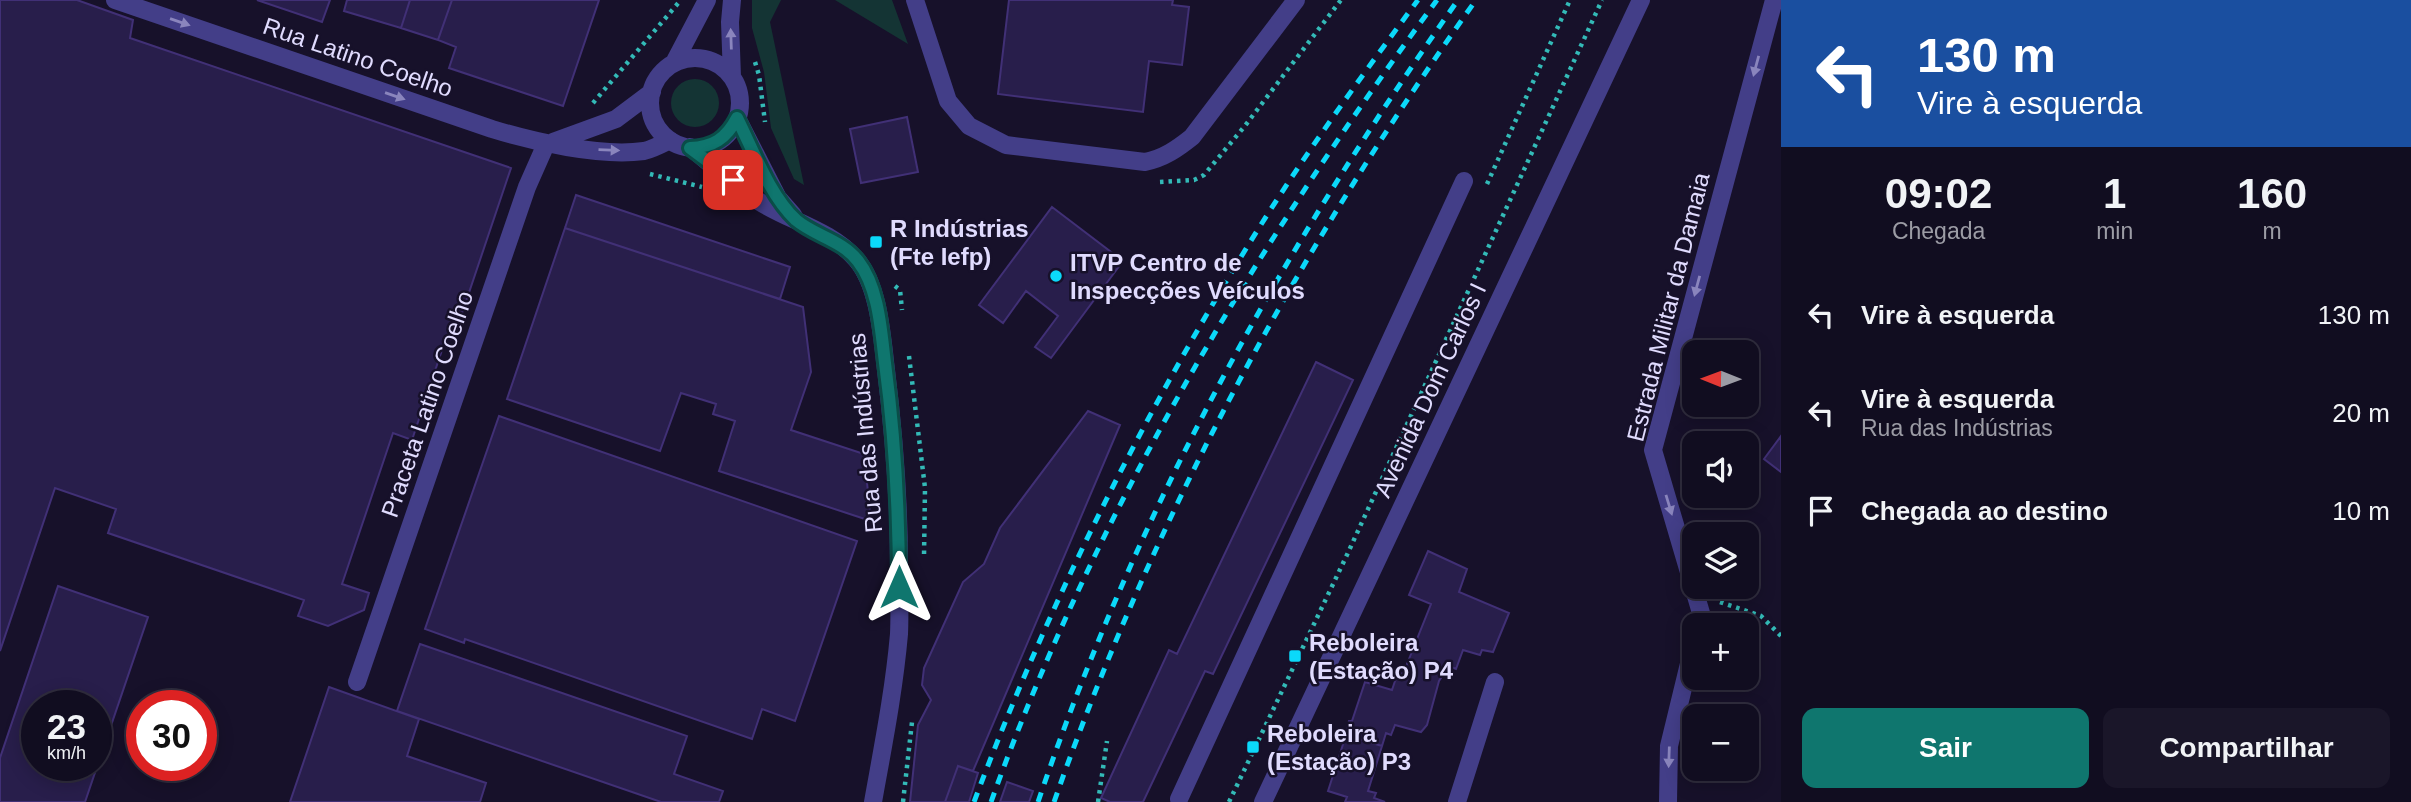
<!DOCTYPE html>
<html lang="pt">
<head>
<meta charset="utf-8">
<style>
	body { margin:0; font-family:Arial,sans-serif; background:#1a1629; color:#f1f3f6; height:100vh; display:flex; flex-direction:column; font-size:26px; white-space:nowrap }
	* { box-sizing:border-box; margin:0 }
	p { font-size:23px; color:#9c9ca5 }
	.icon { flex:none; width:38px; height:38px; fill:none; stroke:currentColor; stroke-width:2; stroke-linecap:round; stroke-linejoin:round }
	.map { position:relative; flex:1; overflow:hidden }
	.panel { display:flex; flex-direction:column; background:#110d20; width:630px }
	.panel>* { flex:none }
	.banner { background:#1a4fa0; color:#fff; overflow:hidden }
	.needle { width:46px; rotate:271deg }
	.controls { position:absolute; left:1682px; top:340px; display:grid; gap:14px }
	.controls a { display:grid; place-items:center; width:77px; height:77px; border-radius:14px; background:#110d20; box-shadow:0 4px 18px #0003,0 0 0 2px #302d3e; font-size:35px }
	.speed { position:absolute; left:21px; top:690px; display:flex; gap:14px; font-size:35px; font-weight:700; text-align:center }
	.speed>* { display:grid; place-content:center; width:91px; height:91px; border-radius:50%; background:#110d20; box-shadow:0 4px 18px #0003,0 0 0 2px #302d3e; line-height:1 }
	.speed small { font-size:18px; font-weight:400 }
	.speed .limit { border:10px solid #d22; background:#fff; color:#111 }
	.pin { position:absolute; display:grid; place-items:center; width:60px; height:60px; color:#fff; margin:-30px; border-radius:14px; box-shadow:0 4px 10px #0006 }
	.me { position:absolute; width:77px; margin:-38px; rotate:0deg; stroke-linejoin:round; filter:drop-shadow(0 0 5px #0008) }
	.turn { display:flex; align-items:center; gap:24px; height:147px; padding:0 21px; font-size:32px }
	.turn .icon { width:91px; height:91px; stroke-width:2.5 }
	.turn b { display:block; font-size:49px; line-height:60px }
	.eta { display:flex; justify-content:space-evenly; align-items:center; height:119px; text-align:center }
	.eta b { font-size:42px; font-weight:700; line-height:49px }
	.action { display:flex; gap:14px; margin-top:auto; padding:14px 21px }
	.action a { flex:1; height:80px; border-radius:14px; background:#0f766e; color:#fff; font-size:28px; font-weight:700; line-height:80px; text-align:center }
	.action a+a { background:#1a1629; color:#f1f3f6 }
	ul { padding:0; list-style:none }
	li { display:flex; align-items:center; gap:21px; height:98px; padding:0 21px }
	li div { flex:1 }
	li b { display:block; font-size:26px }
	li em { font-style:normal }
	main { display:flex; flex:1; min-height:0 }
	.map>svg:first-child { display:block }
	.green { fill:#143434 }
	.building { fill:#281e4b; stroke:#413076; stroke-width:2; fill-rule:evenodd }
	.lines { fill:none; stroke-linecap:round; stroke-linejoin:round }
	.path { stroke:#33bab7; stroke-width:4.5; stroke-dasharray:3.5 5; stroke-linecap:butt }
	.minor { stroke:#433e88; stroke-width:18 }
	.rail { stroke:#0bd9fa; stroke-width:5; stroke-dasharray:10 9; stroke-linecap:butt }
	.oneway { fill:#8a85bd }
	.route-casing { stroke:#0a4d48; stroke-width:18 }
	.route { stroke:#0f766e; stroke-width:12 }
	.poi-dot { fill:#0bd9fa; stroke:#17112a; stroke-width:2.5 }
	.labels { text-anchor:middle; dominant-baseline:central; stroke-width:5; stroke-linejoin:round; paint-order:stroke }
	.street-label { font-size:24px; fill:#e0dbfe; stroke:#17112a }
	.poi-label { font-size:24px; font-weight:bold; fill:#e0dbfe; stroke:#17112a; text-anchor:start }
</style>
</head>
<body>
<main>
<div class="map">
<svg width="1781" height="802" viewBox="0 0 1781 802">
	<rect width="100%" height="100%" fill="#17112a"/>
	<path class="green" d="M 752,0 L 781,0 L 770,22 L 804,185 L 794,179 L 771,128 L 764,72 L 752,28 Z
		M 835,0 L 892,0 L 908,44 Z
		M671 103a24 24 0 1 1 48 0a24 24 0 1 1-48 0Z"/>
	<path class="building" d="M 0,0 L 77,0 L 133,20 L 130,38 L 511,168 L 453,340 L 446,338 L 412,440 L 393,433 L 342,584 L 369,593 L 364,610 L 328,626 L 298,616 L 304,600 L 108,533 L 116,509 L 55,488 L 0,651 Z
		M 257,0 L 330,0 L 322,22 Z
		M 347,0 L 410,0 L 401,28 L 344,11 Z
		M 410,0 L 452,0 L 438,40 L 401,28 Z
		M 452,0 L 599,0 L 563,106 L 449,68 L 456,47 L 438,40 Z
		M 1009,0 L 1173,0 L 1172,5 L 1189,7 L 1182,65 L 1149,61 L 1143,112 L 998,94 Z
		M 907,117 L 918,172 L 861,183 L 850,129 Z
		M 576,195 L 790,267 L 780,299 L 565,228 Z
		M 1052,207 L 1123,261 L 1051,358 L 1035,347 L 1058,316 L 1026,291 L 1003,323 L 979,305 Z
		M 565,228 L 803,307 L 811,372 L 791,430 L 864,454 L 871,521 L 719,471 L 735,421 L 713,414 L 716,404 L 681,393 L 660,451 L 507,399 Z
		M 1316,362 L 1353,380 L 1213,674 L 1205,671 L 1143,802 L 1110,802 L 1101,798 L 1169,650 L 1177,654 Z
		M 1088,411 L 1120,425 L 973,771 L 958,766 L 945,802 L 910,802 L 918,725 L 931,700 L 922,685 L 924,668 L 963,582 L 984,564 L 1000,528 Z
		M 499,416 L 857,541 L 795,721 L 762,709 L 752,739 L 465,639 L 464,643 L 425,629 Z
		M 1781,436 L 1781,472 L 1764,459 Z
		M 1428,551 L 1467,569 L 1459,592 L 1509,613 L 1493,652 L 1482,650 L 1480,655 L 1463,650 L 1456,669 L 1449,666 L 1439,681 L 1427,725 L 1421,732 L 1395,725 L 1391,735 L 1386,733 L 1382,746 L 1346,735 L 1349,721 L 1352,721 L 1365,682 L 1392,690 L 1398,672 L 1403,674 L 1431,604 L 1409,595 Z
		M 58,586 L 148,617 L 85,802 L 0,802 L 0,758 ZM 37,705 L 96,705 L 96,765 L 37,765 Z
		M 420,644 L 687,736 L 674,774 L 723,791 L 719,802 L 661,802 L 397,711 Z
		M 329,687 L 419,719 L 407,756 L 486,783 L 480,802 L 290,802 Z
		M 1346,735 L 1382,746 L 1368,791 L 1376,793 L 1374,798 L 1385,802 L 1345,802 L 1347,797 L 1328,791 Z
		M 958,766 L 978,773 L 969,802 L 945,802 Z
		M 1007,782 L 1033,791 L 1029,802 L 1000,802 Z"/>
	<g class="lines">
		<path class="path" d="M 755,62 L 759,75 L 765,122
			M 593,103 L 680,1
			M 650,174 L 702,187
			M 1160,182 L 1194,180 L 1204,175 L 1244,127 L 1341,0
			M 1487,184 L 1570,0
			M 895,286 L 900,290 L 902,310
			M 909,356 L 925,488 L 924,557
			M 1720,602 L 1761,616 L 1781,636
			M 903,802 L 912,722
			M 1098,802 L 1107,741
			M 1229,802 L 1346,557 L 1602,0"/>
		<path class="minor" d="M 115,0 L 492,129 C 534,142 600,157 644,151 C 653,149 662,144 670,140
			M 915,0 L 948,101 L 969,126 L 1006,145 L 1145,162 C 1164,158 1177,149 1192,137 L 1296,0
			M650 103a45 45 0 1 1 90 0a45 45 0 1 1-90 0Z
			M 674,63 L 707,0
			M 732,77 L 730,22 L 732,0
			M 737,118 L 778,198 L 793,215
			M 553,142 L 616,119 L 652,92
			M 690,147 C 711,164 730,182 752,197 C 784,220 829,228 856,259 C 879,285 882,337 886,370 C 894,435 899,500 899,566 C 899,588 900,612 899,634 C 894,691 883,746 873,802
			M 1698,625 L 1701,613 L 1653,450 L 1774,0
			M 357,682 L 527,187 L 546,144
			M 1179,799 L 1464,181
			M 1263,802 L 1641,0
			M 1457,802 L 1495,682
			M 1668,802 L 1669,746 L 1694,643"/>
		<path class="rail" d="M 974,802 C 1046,610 1137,427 1244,252 C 1297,165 1357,82 1418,0
			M 991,802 C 1095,512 1255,247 1437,0
			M 1038,802 C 1137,510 1280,252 1458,0
			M 1054,802 C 1155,514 1299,248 1476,0"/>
	</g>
	<defs><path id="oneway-solid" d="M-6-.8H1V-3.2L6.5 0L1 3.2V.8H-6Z" transform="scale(1.75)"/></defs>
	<g class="oneway">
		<use href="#oneway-solid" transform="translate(180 22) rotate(19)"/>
		<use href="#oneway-solid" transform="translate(731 39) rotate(-92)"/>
		<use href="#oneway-solid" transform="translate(1756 66) rotate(105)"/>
		<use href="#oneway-solid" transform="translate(395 96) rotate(19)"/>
		<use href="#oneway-solid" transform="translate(609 150) rotate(2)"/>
		<use href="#oneway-solid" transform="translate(1697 286) rotate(105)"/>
		<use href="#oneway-solid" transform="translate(1669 505) rotate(73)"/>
		<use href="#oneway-solid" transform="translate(1669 757) rotate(92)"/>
	</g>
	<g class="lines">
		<g class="route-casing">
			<path id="route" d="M 733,180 L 690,148 C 713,147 726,139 737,118 C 753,150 770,196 796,220 C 815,236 842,240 858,261 C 879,288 881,331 885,363 C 895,438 899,512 899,587"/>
		</g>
		<use href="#route" class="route"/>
	</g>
	<g class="poi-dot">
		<rect x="869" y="235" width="14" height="14" rx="3.5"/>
		<circle cx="1056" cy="276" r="7"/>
		<rect x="1288" y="649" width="14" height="14" rx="3.5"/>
		<rect x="1246" y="740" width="14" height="14" rx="3.5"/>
	</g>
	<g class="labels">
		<g class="street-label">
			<text transform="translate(358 57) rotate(19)">Rua Latino Coelho</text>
			<text transform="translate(1668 307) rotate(-76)">Estrada Militar da Damaia</text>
			<text transform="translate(1430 390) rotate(-65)">Avenida Dom Carlos I</text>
			<text transform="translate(427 404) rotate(-71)">Praceta Latino Coelho</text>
			<text transform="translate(865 433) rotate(-95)">Rua das Indústrias</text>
		</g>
		<g class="poi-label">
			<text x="890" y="228">R Indústrias<tspan x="890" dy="28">(Fte Iefp)</tspan></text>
			<text x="1070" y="262">ITVP Centro de<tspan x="1070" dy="28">Inspecções Veículos</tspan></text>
			<text x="1309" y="642">Reboleira<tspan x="1309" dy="28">(Estação) P4</tspan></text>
			<text x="1267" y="733">Reboleira<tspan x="1267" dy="28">(Estação) P3</tspan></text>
		</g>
	</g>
</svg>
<div class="controls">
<a><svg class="needle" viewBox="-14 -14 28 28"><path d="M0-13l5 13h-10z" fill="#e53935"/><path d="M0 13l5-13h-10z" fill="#9c9ca5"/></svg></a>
<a><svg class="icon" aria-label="sound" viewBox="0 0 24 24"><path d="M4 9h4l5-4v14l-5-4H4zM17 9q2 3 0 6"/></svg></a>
<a><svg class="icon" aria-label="layers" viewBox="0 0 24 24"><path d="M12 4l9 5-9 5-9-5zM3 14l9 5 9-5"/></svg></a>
<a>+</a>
<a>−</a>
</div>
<div class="speed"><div>23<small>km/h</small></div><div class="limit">30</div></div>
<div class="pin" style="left:733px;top:180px;background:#d93025"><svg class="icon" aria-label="arrive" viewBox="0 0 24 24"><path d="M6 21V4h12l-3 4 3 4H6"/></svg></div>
<svg class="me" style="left:899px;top:587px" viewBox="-20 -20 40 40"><path d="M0-17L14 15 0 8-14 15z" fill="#0f766e" stroke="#fff" stroke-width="4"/></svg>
</div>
<section class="panel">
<div class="banner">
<div class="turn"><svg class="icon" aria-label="left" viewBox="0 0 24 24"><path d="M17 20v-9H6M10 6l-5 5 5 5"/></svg><div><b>130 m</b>Vire à esquerda</div></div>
</div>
<div class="eta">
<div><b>09:02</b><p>Chegada</p></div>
<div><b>1</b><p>min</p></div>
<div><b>160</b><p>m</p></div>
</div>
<ul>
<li><svg class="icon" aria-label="left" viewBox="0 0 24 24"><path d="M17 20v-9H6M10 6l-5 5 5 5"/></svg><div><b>Vire à esquerda</b></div><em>130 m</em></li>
<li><svg class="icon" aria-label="left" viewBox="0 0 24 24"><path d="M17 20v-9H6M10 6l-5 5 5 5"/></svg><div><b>Vire à esquerda</b><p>Rua das Indústrias</p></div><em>20 m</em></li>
<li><svg class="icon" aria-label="arrive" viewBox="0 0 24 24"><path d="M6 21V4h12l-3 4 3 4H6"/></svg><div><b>Chegada ao destino</b></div><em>10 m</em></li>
</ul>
<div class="action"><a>Sair</a><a>Compartilhar</a></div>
</section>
</main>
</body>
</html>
